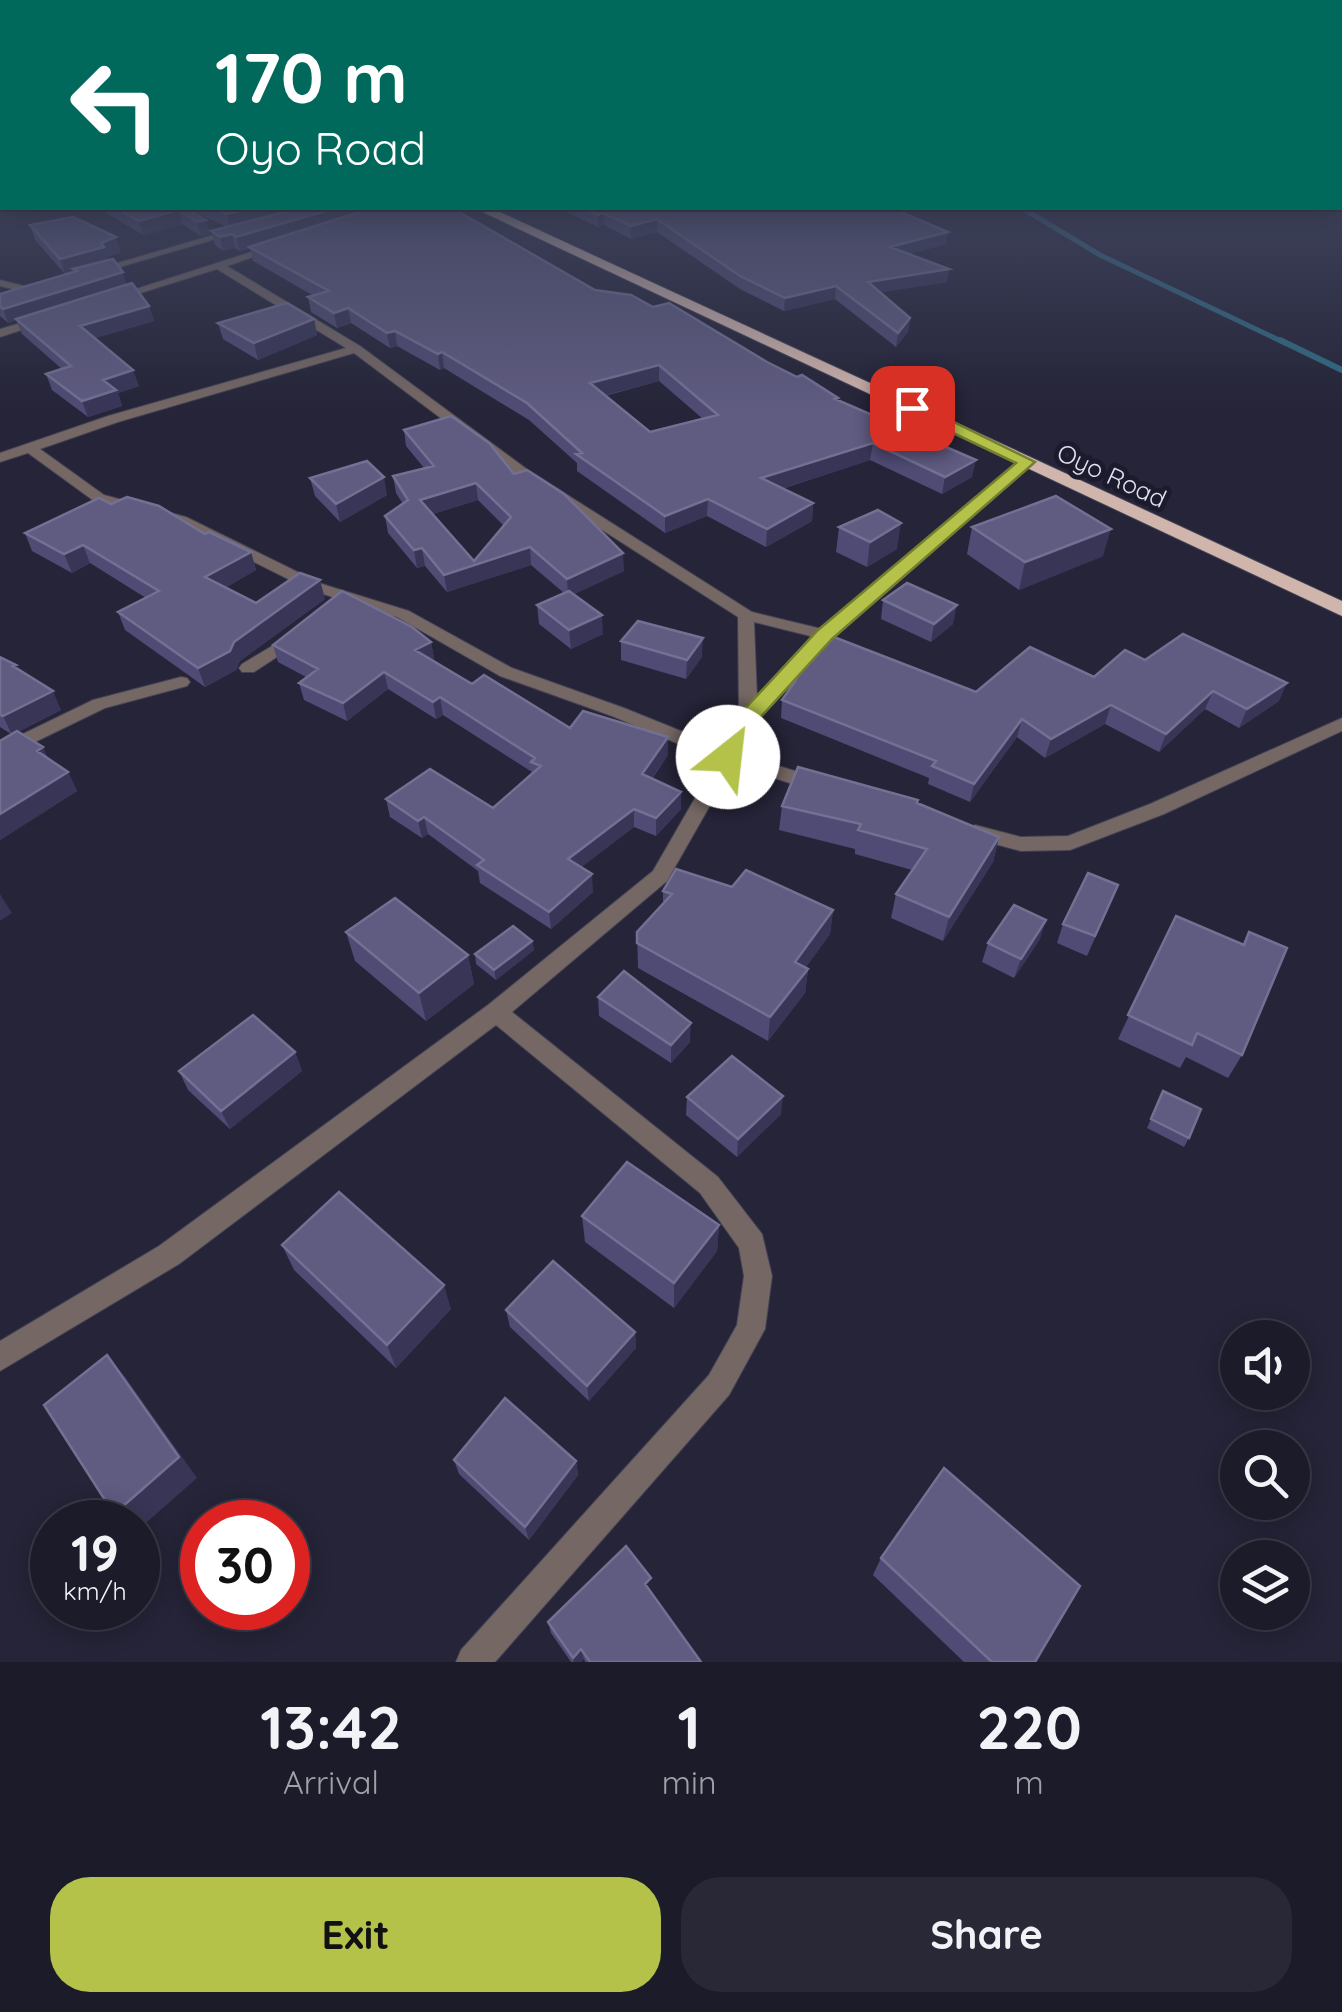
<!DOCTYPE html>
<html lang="en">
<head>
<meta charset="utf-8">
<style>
	body { margin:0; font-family:Quicksand,sans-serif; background:#292836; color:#f1f3f6; height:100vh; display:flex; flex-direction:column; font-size:38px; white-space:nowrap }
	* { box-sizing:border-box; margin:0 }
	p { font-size:32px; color:#a0a1a8 }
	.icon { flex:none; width:55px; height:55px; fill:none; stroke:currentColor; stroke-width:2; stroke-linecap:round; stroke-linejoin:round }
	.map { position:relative; height:1662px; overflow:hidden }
	.drawer { display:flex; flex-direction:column; background:#1c1b2a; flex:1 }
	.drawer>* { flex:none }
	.banner { position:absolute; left:0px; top:0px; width:1342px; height:210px; box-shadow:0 5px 25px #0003,0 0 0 2px #3a3947; background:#00695c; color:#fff; overflow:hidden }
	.buttons { position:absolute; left:1220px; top:1320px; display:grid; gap:20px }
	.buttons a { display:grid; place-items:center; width:90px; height:90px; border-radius:50%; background:#1c1b2a; box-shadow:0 5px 25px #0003,0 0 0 2px #3a3947; font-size:50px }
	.speed { position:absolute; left:30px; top:1500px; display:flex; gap:20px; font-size:50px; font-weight:700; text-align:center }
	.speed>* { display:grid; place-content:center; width:130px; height:130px; border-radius:50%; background:#1c1b2a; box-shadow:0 5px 25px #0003,0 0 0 2px #3a3947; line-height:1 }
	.speed small { font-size:25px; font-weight:400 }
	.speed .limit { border:15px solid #d22; background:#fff; color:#111 }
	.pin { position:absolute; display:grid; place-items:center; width:85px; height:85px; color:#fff; margin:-42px; border-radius:20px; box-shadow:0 5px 15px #0006 }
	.me { position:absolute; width:110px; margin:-55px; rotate:29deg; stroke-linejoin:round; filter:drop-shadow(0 0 8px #0008) }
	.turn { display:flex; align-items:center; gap:35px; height:210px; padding:0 50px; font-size:45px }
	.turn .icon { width:130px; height:130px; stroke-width:2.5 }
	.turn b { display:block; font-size:70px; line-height:85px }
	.eta { display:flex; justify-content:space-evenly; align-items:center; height:170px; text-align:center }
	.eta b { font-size:60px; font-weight:700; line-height:70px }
	.primary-button { display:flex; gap:20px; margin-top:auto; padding:20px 50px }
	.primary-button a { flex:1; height:115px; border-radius:40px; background:#b4c24a; color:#111; font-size:40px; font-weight:700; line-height:115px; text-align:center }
	.primary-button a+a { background:#292836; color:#f1f3f6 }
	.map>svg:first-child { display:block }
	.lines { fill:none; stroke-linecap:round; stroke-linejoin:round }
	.stream-far1 { stroke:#306b82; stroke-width:5 }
	.stream { stroke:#306b82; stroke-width:6 }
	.minor-casing { stroke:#434255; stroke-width:2 }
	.trunk-casing { stroke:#434255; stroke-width:2 }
	.minor { fill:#746764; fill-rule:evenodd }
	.trunk { fill:#d0b5ad; fill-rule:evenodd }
	.wall { fill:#4f4b74; fill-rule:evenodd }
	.shaded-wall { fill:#383557 }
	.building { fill:#5f5b81; stroke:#737093; stroke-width:2.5; fill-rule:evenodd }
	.route { fill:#b4c24a; stroke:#757e30; stroke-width:2.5 }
	.labels { text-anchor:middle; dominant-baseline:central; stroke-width:10; stroke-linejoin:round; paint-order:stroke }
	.far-street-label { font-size:25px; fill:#e1e1ef; stroke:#1c1a2d }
</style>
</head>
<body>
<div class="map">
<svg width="1342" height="1662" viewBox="0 0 1342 1662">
	<rect width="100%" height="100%" fill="#252438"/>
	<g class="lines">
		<path class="stream-far1" d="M 1022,208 L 1100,255 L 1285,343"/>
		<path class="stream" d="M 1280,340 L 1342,370"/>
		<g class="minor-casing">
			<path id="minor" d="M 2,185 L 2,191 L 0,192 L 0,186 Z
				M 234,229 L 243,231 L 96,274 L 87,272 Z
				M 270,246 L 279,248 L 227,266 L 360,346 L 528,470 L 752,612 L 822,629 L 1022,460 L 1034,463 L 831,639 L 756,721 L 739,754 L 825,780 L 828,785 L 825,790 L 818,792 L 733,765 L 667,881 L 512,1012 L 718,1177 L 762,1234 L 772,1276 L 765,1329 L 729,1395 L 495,1662 L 456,1662 L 461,1650 L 709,1375 L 737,1325 L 744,1276 L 739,1248 L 700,1193 L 496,1025 L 179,1264 L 0,1371 L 0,1341 L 159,1246 L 488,1005 L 653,871 L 717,760 L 612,716 L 500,676 L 397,617 L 310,590 L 176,523 L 94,501 L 28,453 L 0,462 L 0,453 L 108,416 L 346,348 L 217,269 L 115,301 L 105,299 ZM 354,353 L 518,476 L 738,617 L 739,718 L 723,748 L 624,708 L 512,668 L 409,611 L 322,584 L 186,517 L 104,495 L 40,449 L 118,422 ZM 754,622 L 814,637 L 757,698 Z
				M 0,280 L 24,286 L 45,282 L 50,285 L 24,292 L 0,286 Z
				M 45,316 L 49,317 L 49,321 L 0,337 L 0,329 Z
				M 297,631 L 305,636 L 303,640 L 254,672 L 242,672 L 239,668 L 242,664 Z
				M 181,677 L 187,678 L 190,682 L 187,686 L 105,708 L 0,759 L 0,745 L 93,700 Z
				M 1342,718 L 1342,731 L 1164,814 L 1070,850 L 1021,851 L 968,837 L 965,832 L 975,825 L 1021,837 L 1068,836 L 1150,804 Z"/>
		</g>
		<g class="trunk-casing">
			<path id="trunk" d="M 474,208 L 491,208 L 1342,601 L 1342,616 Z"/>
		</g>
		<use href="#minor" class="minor"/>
		<use href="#trunk" class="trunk"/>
	</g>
	<path class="wall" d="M 98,208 L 184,208 L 210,234 L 201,236 L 182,224 L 143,235 Z
		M 185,208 L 452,208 L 595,290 L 653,307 L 838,398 L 838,400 L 972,477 L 942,494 L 870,460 L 782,489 L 813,503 L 812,521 L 766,547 L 707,516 L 665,533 L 577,471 L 577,463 L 529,420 L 444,368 L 440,370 L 397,346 L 390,348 L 351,323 L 337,328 L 311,312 L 308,297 L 314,296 L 253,261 L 250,248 L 240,251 L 235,248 L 223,251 L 215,245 L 211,231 L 228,227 ZM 659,381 L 703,419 L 650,432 L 605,396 Z
		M 558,208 L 905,208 L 904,213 L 946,244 L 909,254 L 949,269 L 947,282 L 880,292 L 910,318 L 908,332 L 896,347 L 835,299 L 784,311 L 740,289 L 657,232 L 631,239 L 604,225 L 598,227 Z
		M 30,225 L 121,252 L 108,257 L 108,260 L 127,285 L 149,306 L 154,321 L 95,338 L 139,386 L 118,393 L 122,406 L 88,417 L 52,390 L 46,374 L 62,369 L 22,334 L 16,320 L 8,323 L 0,316 L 0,294 L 65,274 L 35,240 Z
		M 314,319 L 317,335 L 258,360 L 223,339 L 218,323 Z
		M 404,430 L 514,474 L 624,571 L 574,594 L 603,634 L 571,649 L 539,624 L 537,605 L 564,593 L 531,565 L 447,592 L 425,566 L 417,568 L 388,533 L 385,516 L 403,504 L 396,493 L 393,476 L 424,468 L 406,446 ZM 478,500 L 504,526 L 474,561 L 433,514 Z
		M 310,478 L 387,495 L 340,522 L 315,496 Z
		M 111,504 L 205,534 L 251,552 L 256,570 L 225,588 L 256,603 L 325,599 L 240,661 L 236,670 L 205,687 L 125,630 L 118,612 L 146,598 L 90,563 L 72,573 L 32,551 L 25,533 Z
		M 839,527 L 897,549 L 867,567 L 836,552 Z
		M 972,527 L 1103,556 L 1019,590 L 967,554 Z
		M 883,600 L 953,624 L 931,642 L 881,619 Z
		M 621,641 L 702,657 L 686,679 L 621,660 Z
		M 431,642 L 434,659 L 432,660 L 472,684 L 570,728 L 668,737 L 668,755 L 652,779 L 681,809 L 656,836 L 634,827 L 581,867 L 593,892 L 551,929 L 480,883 L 478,871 L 428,834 L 422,838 L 390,817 L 386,799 L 493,808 L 532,772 L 443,715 L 436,719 L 388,689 L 347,721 L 304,700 L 299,683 L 306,677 L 278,662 L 273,645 Z
		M 0,657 L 18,670 L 61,710 L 18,732 L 49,759 L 68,772 L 77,791 L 0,840 L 0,741 L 11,734 L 0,727 Z
		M 1145,660 L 1279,701 L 1239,728 L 1205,709 L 1159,752 L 1105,724 L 1045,758 L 1017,737 L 970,802 L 928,784 L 929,778 L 781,718 L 782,700 L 788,691 L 790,679 L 976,692 L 1094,677 Z
		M 917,804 L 999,837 L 993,862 L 943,941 L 891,918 L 896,894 L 912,870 L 855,854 L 855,849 L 779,830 L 782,806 Z
		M 732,887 L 833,910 L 830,934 L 806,967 L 808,969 L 805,993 L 768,1041 L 638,968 L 637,932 L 663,904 L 663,891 Z
		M 1110,904 L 1087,956 L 1057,943 L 1063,924 Z
		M 1176,916 L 1243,944 L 1249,932 L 1242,1055 L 1228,1078 L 1186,1057 L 1180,1068 L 1118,1039 Z
		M 346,932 L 468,955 L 474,984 L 426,1021 L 355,961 Z
		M 1040,939 L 1014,978 L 982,962 L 988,943 Z
		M 532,941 L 534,950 L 496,980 L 476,964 L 475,954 Z
		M 598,997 L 690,1042 L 671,1063 L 599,1016 Z
		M 295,1052 L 302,1071 L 230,1129 L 188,1090 L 179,1071 Z
		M 1163,1091 L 1189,1138 L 1184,1147 L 1147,1128 Z
		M 687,1097 L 781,1114 L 737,1157 L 686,1115 Z
		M 582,1216 L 719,1225 L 717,1251 L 674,1308 L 585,1242 Z
		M 282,1245 L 451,1309 L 396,1368 L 294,1270 Z
		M 506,1310 L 635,1332 L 636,1348 L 589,1401 L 510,1327 Z
		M 454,1460 L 576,1461 L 578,1475 L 529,1540 L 459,1474 Z
		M 881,1558 L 1035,1662 L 964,1662 L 873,1575 Z
		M 651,1590 L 650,1591 L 701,1662 L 585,1662 L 584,1659 L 581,1662 L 571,1662 L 551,1633 L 548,1622 Z"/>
	<path class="shaded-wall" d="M 253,208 L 310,208 L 230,228 L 227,214 Z
		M 336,208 L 385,208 L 240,251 L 236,237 Z
		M 178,210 L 182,224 L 143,235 L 139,221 Z
		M 603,213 L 604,225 L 598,227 L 598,215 Z
		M 657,219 L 657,232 L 631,239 L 631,226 Z
		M 206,220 L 210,234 L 201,236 L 197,222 Z
		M 948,232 L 946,244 L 889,260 L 890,247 Z
		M 232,234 L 235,248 L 223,251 L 220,237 Z
		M 116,237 L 121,252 L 108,257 L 109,262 L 73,269 L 74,271 L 65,274 L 60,259 Z
		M 949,269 L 947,282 L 866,295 L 868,282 Z
		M 123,272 L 127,286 L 8,323 L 3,309 Z
		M 836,286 L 835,299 L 784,311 L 785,298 Z
		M 149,306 L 154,321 L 85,341 L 80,326 Z
		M 348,308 L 351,323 L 337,328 L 334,313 Z
		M 910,318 L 908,332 L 896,347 L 898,333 Z
		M 314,319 L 317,335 L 258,360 L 254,343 Z
		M 395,331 L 397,346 L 390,348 L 387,333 Z
		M 442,352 L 444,368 L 440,370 L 438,354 Z
		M 659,365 L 659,381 L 591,399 L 590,383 Z
		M 133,370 L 139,386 L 118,393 L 122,406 L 88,417 L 82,401 L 103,380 Z
		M 873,443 L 870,460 L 760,496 L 761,478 Z
		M 976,460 L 972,477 L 942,494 L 945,477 Z
		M 384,477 L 387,495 L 340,522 L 336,504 Z
		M 476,483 L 478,500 L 423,517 L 420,500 Z
		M 708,499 L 707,516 L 665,533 L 665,516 Z
		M 813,503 L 812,521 L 766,547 L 767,529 Z
		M 901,523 L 897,549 L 867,567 L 870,542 Z
		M 1111,529 L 1103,556 L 1019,590 L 1025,562 Z
		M 83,545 L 90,563 L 72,573 L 64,554 Z
		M 530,547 L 531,565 L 447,592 L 444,575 Z
		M 422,548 L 425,566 L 417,568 L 414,550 Z
		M 251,552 L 256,570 L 211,596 L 205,577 Z
		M 623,553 L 624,571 L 568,597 L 567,579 Z
		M 320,580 L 325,599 L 240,661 L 236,670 L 205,687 L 198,668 Z
		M 957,605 L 953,624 L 931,642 L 934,624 Z
		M 602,615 L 603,634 L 571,649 L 569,630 Z
		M 703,638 L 702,657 L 686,679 L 687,660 Z
		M 431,642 L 434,659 L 418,668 L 415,650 Z
		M 384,672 L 388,689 L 347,721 L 343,703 Z
		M 1287,683 L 1279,701 L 1239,728 L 1247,709 Z
		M 53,691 L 61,710 L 12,735 L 3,716 Z
		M 1213,691 L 1205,709 L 1159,752 L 1166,734 Z
		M 440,697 L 443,715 L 436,719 L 433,702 Z
		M 1111,705 L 1105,724 L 1045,758 L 1051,739 Z
		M 1022,719 L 1017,737 L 970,802 L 974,784 Z
		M 668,737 L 668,755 L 642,792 L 642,774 Z
		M 43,747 L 52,767 L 37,751 Z
		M 68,772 L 77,791 L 0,840 L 0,814 Z
		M 681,792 L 681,809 L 656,836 L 656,818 Z
		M 634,809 L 634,827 L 569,877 L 568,859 Z
		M 424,817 L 428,834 L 422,838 L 418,821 Z
		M 999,837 L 993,862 L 943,941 L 949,917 Z
		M 592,874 L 593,892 L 551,929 L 549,912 Z
		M 0,894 L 12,913 L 0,921 Z
		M 833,910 L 830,934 L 792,986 L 795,962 Z
		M 1046,920 L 1040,939 L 1014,978 L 1021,959 Z
		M 532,941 L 534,950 L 496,980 L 494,970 Z
		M 468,955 L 474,984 L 426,1021 L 419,993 Z
		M 808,969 L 805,993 L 768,1041 L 770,1017 Z
		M 691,1023 L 690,1042 L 671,1063 L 671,1045 Z
		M 295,1052 L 302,1071 L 230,1129 L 221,1111 Z
		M 783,1096 L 781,1114 L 737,1157 L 738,1139 Z
		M 719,1225 L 717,1251 L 674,1308 L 674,1283 Z
		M 444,1285 L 451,1309 L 396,1368 L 387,1345 Z
		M 635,1332 L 636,1348 L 589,1401 L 587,1386 Z
		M 107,1355 L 126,1378 L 197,1478 L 138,1530 L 138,1522 L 123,1522 L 114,1514 Z
		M 576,1461 L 578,1475 L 529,1540 L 525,1527 Z
		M 581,1649 L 584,1659 L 581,1662 L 574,1662 L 573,1658 Z"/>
	<path class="building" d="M 116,208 L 184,208 L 206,220 L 197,222 L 178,210 L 139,221 Z
		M 212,208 L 253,208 L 227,214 Z
		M 300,208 L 336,208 L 236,237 L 232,234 L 220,237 L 211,231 Z
		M 372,208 L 452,208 L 595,290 L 631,295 L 653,307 L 669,303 L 767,362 L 797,377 L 802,375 L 838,398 L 835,399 L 976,460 L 945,477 L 873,443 L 761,478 L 813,503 L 767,529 L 708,499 L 665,516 L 576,454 L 582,453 L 527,403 L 442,352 L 438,354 L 395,331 L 387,333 L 348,308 L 334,313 L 308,297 L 329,291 L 249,247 ZM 659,365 L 718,415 L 650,432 L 590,383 Z
		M 582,208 L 904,208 L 896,210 L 948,232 L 890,247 L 949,269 L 868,282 L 910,318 L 898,333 L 836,286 L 785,298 L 740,276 L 657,219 L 631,226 L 603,213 L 598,215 Z
		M 73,217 L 116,237 L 101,243 L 104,247 L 60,259 L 30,225 Z
		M 113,259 L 123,272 L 3,309 L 0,306 L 0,294 L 77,271 L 73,269 Z
		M 132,283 L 149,306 L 80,326 L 133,370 L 103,380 L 116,390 L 82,401 L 46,374 L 71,366 L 16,319 Z
		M 287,303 L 314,319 L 254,343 L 218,323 Z
		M 451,416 L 489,443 L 514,474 L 527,470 L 564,494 L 623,553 L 567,579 L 530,547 L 444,575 L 422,548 L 414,550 L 385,516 L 408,500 L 393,476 L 434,466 L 404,430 ZM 476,483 L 511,517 L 474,561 L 420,500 Z
		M 367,461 L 384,477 L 336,504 L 310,478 Z
		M 1056,496 L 1111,529 L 1025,562 L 972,527 Z
		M 127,497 L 159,506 L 205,534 L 209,532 L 251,552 L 205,577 L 256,603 L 300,573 L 320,580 L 234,642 L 230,651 L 198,668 L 118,612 L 159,591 L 83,545 L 64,554 L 25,533 L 99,498 L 111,504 Z
		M 878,510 L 901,523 L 870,542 L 839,527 Z
		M 907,583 L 957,605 L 934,624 L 883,600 Z
		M 342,591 L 412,627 L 431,642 L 415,650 L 472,684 L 484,675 L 570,728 L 583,711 L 668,737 L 642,774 L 681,792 L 656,818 L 634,809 L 568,859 L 592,874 L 549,912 L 477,865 L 484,860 L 424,817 L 418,821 L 386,799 L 430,769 L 493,808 L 541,766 L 531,762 L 535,758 L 440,697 L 433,702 L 384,672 L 343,703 L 299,683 L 318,669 L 273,645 Z
		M 569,591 L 602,615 L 569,630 L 537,605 Z
		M 638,621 L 703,638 L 687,660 L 621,641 Z
		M 826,634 L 976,692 L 1030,647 L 1094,677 L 1125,650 L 1145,660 L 1183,634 L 1287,683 L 1247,709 L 1213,691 L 1166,734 L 1111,705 L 1051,739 L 1022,719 L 974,784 L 932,766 L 936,761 L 782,700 L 796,680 L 790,679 Z
		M 0,657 L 16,665 L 13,666 L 53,691 L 3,716 L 0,715 Z
		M 17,731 L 43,747 L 37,751 L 68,772 L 0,814 L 0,741 Z
		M 798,767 L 918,800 L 917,803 L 999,837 L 949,917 L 896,894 L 927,849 L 858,830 L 861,824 L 782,806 Z
		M 676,869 L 732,887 L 746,870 L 833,910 L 795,962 L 808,969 L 770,1017 L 637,943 L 637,932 L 672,894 L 663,891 Z
		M 1088,873 L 1118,885 L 1095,936 L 1063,924 Z
		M 395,898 L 468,955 L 419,993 L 346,932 Z
		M 1014,905 L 1046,920 L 1021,959 L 988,943 Z
		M 1176,916 L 1244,945 L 1249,932 L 1287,948 L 1242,1055 L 1197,1033 L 1192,1045 L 1128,1015 Z
		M 513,926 L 532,941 L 494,970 L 475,954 Z
		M 624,971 L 691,1023 L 671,1045 L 598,997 Z
		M 253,1015 L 295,1052 L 221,1111 L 179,1071 Z
		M 732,1056 L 783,1096 L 738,1139 L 687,1097 Z
		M 1163,1091 L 1201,1109 L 1189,1138 L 1151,1119 Z
		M 627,1162 L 719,1225 L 674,1283 L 582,1216 Z
		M 339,1192 L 444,1285 L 387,1345 L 282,1245 Z
		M 553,1261 L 635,1332 L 587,1386 L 506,1310 Z
		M 107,1355 L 179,1457 L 114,1514 L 44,1405 Z
		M 505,1398 L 576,1461 L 525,1527 L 454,1460 Z
		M 944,1468 L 1080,1586 L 1035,1662 L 992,1662 L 881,1558 Z
		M 626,1546 L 651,1578 L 645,1584 L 701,1662 L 590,1662 L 581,1649 L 573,1658 L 548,1622 Z"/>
	<linearGradient id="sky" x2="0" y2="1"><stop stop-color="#14141f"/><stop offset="0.43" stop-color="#40455e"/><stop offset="1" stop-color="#40455e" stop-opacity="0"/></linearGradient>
	<rect width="1342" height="411" fill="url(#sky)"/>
	<path class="route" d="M 907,404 L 917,404 L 1035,462 L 832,639 L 757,721 L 736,762 L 720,762 L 717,757 L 740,714 L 818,630 L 1016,463 L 907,411 Z"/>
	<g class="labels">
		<g class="far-street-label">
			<text transform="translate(1112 475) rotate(25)">Oyo Road</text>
		</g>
	</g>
</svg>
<div class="buttons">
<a><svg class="icon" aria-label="sound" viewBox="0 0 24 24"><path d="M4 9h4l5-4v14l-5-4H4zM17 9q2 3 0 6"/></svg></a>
<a><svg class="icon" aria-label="search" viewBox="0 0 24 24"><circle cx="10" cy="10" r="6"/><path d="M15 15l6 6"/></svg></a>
<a><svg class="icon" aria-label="layers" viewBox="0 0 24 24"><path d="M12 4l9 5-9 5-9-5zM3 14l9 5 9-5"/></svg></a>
</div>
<div class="speed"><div>19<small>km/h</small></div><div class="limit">30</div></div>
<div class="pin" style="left:912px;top:408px;background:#d93025"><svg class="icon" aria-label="arrive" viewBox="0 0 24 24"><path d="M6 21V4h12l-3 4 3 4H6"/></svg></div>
<svg class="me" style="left:728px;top:757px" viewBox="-20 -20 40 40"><circle r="19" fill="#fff"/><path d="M0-13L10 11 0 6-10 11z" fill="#b4c24a"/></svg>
<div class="banner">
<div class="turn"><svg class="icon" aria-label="left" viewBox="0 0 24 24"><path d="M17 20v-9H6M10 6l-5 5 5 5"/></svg><div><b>170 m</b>Oyo Road</div></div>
</div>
</div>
<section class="drawer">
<div class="eta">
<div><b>13:42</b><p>Arrival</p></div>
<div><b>1</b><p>min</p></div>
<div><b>220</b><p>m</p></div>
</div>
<div class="primary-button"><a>Exit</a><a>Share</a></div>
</section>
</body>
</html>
